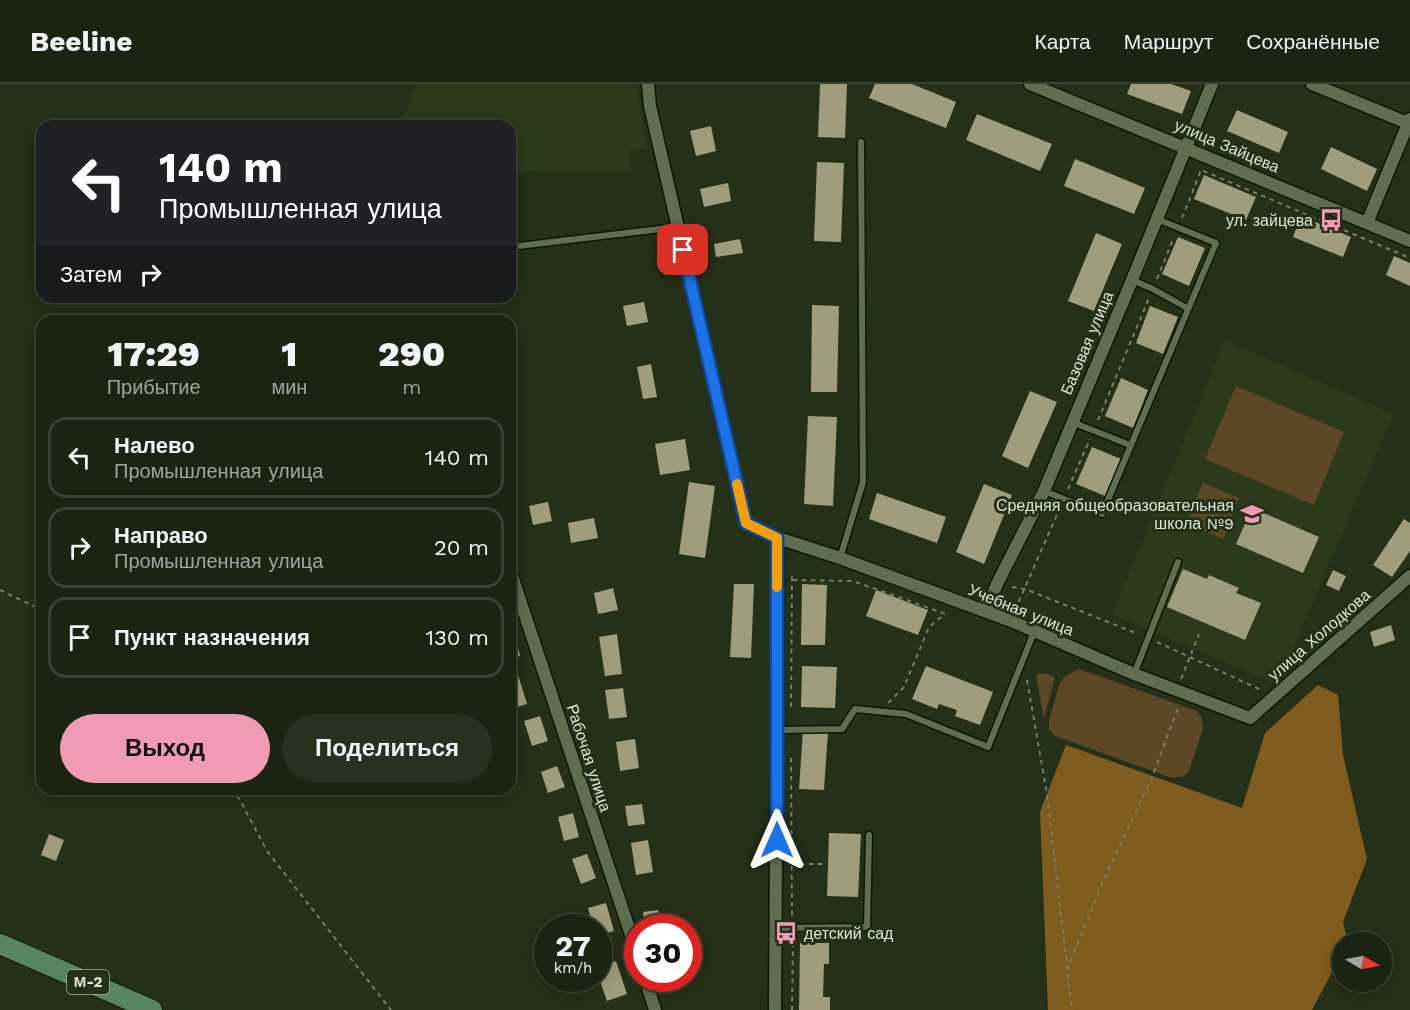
<!DOCTYPE html>
<html lang="ru">
<head>
<meta charset="utf-8">
<style>
	body { margin:0; font-family:"Work Sans",sans-serif; background:#28301f; color:#f1f3f6; height:100vh; display:flex; flex-direction:column; font-size:22px; white-space:nowrap }
	* { box-sizing:border-box; margin:0 }
	p { font-size:20px; color:#a0a49f }
	.icon { flex:none; width:33px; height:33px; fill:none; stroke:currentColor; stroke-width:2; stroke-linecap:round; stroke-linejoin:round }
	.map { position:relative; flex:1; overflow:hidden }
	.side { position:absolute; left:36px; top:231px; width:480px; height:480px; display:flex; flex-direction:column; background:#1b2411; border-radius:18px; box-shadow:0 3px 15px #0003,0 0 0 2px #394131 }
	.side>* { flex:none }
	.hud { position:absolute; left:36px; top:36px; width:480px; height:183px; border-radius:18px; box-shadow:0 3px 15px #0003,0 0 0 2px #394131; background:#202124; color:#fff; overflow:hidden }
	.needle { width:39px; rotate:100deg }
	.buttons { position:absolute; left:1332px; top:848px; display:grid; gap:12px }
	.buttons a { display:grid; place-items:center; width:60px; height:60px; border-radius:50%; background:#1b2411; box-shadow:0 3px 15px #0003,0 0 0 2px #394131; font-size:30px }
	.speed { position:absolute; left:534px; top:830px; display:flex; gap:12px; font-size:30px; font-weight:700; text-align:center }
	.speed>* { display:grid; place-content:center; width:78px; height:78px; border-radius:50%; background:#1b2411; box-shadow:0 3px 15px #0003,0 0 0 2px #394131; line-height:1 }
	.speed small { font-size:15px; font-weight:400 }
	.speed .limit { border:9px solid #d22; background:#fff; color:#111 }
	.pin { position:absolute; display:grid; place-items:center; width:51px; height:51px; color:#fff; margin:-26px; border-radius:12px; box-shadow:0 3px 9px #0006 }
	.me { position:absolute; width:66px; margin:-33px; rotate:0deg; stroke-linejoin:round; filter:drop-shadow(0 0 4px #0008) }
	.turn { display:flex; align-items:center; gap:21px; height:126px; padding:0 24px; font-size:27px }
	.turn .icon { width:78px; height:78px; stroke-width:2.5 }
	.turn b { display:block; font-size:42px; line-height:51px }
	.then { display:flex; align-items:center; height:57px; padding:0 24px; background:#0003; gap:12px; font-size:22px }
	.eta { display:flex; justify-content:space-evenly; align-items:center; height:102px; text-align:center }
	.eta b { font-size:36px; font-weight:800; line-height:42px }
	.action { display:flex; gap:12px; margin-top:auto; padding:12px 24px }
	.action a { flex:1; height:69px; border-radius:36px; background:#f09ab5; color:#111; font-size:24px; font-weight:800; line-height:69px; text-align:center }
	.action a+a { background:#28301f; color:#f1f3f6 }
	ul { padding:0; list-style:none }
	li { display:flex; align-items:center; gap:18px; height:81px; margin:0 12px 9px; padding:0 12px; border:3px solid #394131; border-radius:18px }
	li div { flex:1 }
	li b { display:block; font-size:22px }
	li em { font-style:normal }
	header { display:flex; align-items:center; gap:36px; box-sizing:border-box; height:84px; padding:0 30px; background:#1b2411; border-bottom:2px solid #394131 }
	header strong { font-size:28px }
	nav { display:flex; gap:33px; margin-inline-start:auto; font-size:21px }
	.map>svg:first-child { display:block }
	.built { fill:#2b3a1a }
	.green { fill:#5d4826 }
	.forest { fill:#805d1f }
	.building { fill:#a09d7c }
	.lines { fill:none; stroke-linecap:round; stroke-linejoin:round }
	.lane-casing { stroke:#0d1802; stroke-width:9 }
	.street-casing { stroke:#0d1802; stroke-width:15 }
	.primary-casing { stroke:#0d1802; stroke-width:22 }
	.path { stroke:#757f6a; stroke-width:2; stroke-dasharray:4.5 4.5; stroke-linecap:butt }
	.lane { stroke:#5f6d51; stroke-width:6 }
	.street { stroke:#5f6d51; stroke-width:12 }
	.primary { stroke:#578461; stroke-width:20 }
	.route-casing { stroke:#114b97; stroke-width:15 }
	.route { stroke:#1a73e8; stroke-width:10 }
	.slow { stroke:#f59e0b; stroke-width:10 }
	.labels { text-anchor:middle; dominant-baseline:central; stroke-width:6; stroke-linejoin:round; paint-order:stroke }
	.shield { fill:#243017; stroke:#a6af9c; stroke-width:1.5 }
	.shield-label { font-size:15px; font-weight:bold; fill:#dde5d5 }
	.street-label { font-size:16px; fill:#dde5d5; stroke:#243017 }
	.poi-label { font-size:16px; fill:#dde5d5; stroke:#243017; text-anchor:end }
</style>
</head>
<body>
<header>
<strong>Beeline</strong>
<nav><a>Карта</a><a>Маршрут</a><a>Сохранённые</a></nav>
</header>
<div class="map">
<svg width="1410" height="926" viewBox="0 0 1410 926">
	<rect width="100%" height="100%" fill="#243017"/>
	<path class="built" d="M 416,0 L 637,0 L 647,65 L 628,67 L 632,89 L 510,87 L 510,42 L 404,42 L 401,37 Z
		M 1225,256 L 1393,330 L 1278,601 L 1112,530 Z"/>
	<path class="green" d="M 1236,302 L 1344,348 L 1314,421 L 1205,375 Z
		M 1203,399 L 1239,414 L 1223,455 L 1186,439 Z
		M 1079,585 L 1197,627 L 1202,634 L 1203,645 L 1189,687 L 1184,692 L 1172,694 L 1055,652 L 1049,646 L 1049,637 L 1059,601 L 1064,593 Z
		M 1039,589 L 1047,590 L 1055,593 L 1044,635 L 1036,593 Z"/>
	<path class="forest" d="M 1318,601 L 1338,611 L 1343,671 L 1367,775 L 1343,838 L 1348,858 L 1342,858 L 1342,869 L 1312,926 L 1048,926 L 1040,728 L 1066,661 L 1242,724 L 1265,649 Z"/>
	<path class="building" d="M 820,0 L 847,0 L 845,54 L 818,53 Z
		M 875,0 L 912,0 L 956,18 L 946,44 L 869,14 Z
		M 1131,0 L 1171,0 L 1191,7 L 1182,30 L 1127,10 Z
		M 1237,26 L 1288,48 L 1279,69 L 1227,47 Z
		M 977,30 L 1052,60 L 1040,87 L 966,56 Z
		M 711,42 L 716,67 L 696,72 L 690,47 Z
		M 1331,63 L 1377,85 L 1367,107 L 1321,85 Z
		M 1075,75 L 1145,104 L 1134,130 L 1064,102 Z
		M 817,78 L 844,79 L 841,158 L 814,157 Z
		M 1204,91 L 1256,113 L 1246,136 L 1194,115 Z
		M 728,99 L 731,117 L 704,123 L 700,105 Z
		M 1301,132 L 1351,153 L 1343,173 L 1293,153 Z
		M 1096,149 L 1122,160 L 1094,227 L 1068,217 Z
		M 1178,153 L 1205,164 L 1189,202 L 1162,190 Z
		M 740,155 L 743,169 L 716,173 L 714,160 Z
		M 1394,172 L 1410,179 L 1410,202 L 1386,191 Z
		M 644,218 L 648,238 L 627,242 L 623,222 Z
		M 812,221 L 839,222 L 837,308 L 811,308 Z
		M 1150,222 L 1178,233 L 1163,270 L 1136,259 Z
		M 651,280 L 657,313 L 643,315 L 637,283 Z
		M 1121,294 L 1148,306 L 1133,344 L 1105,332 Z
		M 1030,307 L 1057,318 L 1028,384 L 1002,372 Z
		M 808,332 L 837,333 L 833,422 L 804,420 Z
		M 685,355 L 690,386 L 660,391 L 655,360 Z
		M 1092,363 L 1121,375 L 1105,412 L 1076,400 Z
		M 689,398 L 715,402 L 705,474 L 679,470 Z
		M 984,400 L 1012,411 L 984,480 L 956,468 Z
		M 877,409 L 946,433 L 937,459 L 869,435 Z
		M 548,418 L 552,437 L 533,441 L 529,422 Z
		M 1252,424 L 1319,453 L 1303,489 L 1236,460 Z
		M 594,434 L 598,454 L 571,459 L 568,439 Z
		M 1404,435 L 1410,439 L 1410,467 L 1392,493 L 1373,481 Z
		M 1183,485 L 1207,495 L 1209,491 L 1239,504 L 1236,509 L 1261,519 L 1245,556 L 1167,523 Z
		M 1333,486 L 1346,492 L 1339,507 L 1326,501 Z
		M 734,500 L 754,500 L 751,574 L 730,573 Z
		M 802,500 L 827,501 L 825,561 L 801,561 Z
		M 613,504 L 618,526 L 598,530 L 594,509 Z
		M 876,506 L 928,526 L 918,551 L 866,532 Z
		M 1391,541 L 1395,556 L 1374,563 L 1370,548 Z
		M 514,547 L 520,572 L 510,575 L 510,548 Z
		M 617,550 L 622,590 L 605,592 L 599,553 Z
		M 802,582 L 837,583 L 835,624 L 801,623 Z
		M 926,582 L 993,608 L 980,641 L 955,632 L 957,626 L 939,620 L 937,625 L 912,615 Z
		M 518,591 L 527,620 L 510,625 L 510,593 Z
		M 623,604 L 627,633 L 609,635 L 605,606 Z
		M 540,632 L 548,657 L 532,662 L 524,637 Z
		M 803,646 L 828,648 L 824,706 L 799,705 Z
		M 635,655 L 639,684 L 620,687 L 616,658 Z
		M 557,682 L 565,703 L 548,709 L 541,688 Z
		M 642,720 L 645,740 L 628,742 L 625,722 Z
		M 573,729 L 579,753 L 564,757 L 558,733 Z
		M 829,749 L 861,750 L 858,813 L 827,812 Z
		M 49,750 L 64,756 L 56,777 L 41,771 Z
		M 648,756 L 653,788 L 636,791 L 631,759 Z
		M 587,770 L 596,794 L 581,800 L 572,775 Z
		M 606,819 L 614,847 L 598,852 L 598,843 L 593,843 L 588,824 Z
		M 658,826 L 661,843 L 645,843 L 643,828 Z
		M 800,859 L 829,859 L 829,880 L 824,880 L 823,913 L 830,913 L 830,926 L 799,926 Z
		M 616,877 L 627,910 L 607,917 L 598,891 L 598,883 Z"/>
	<g class="lines">
		<g class="lane-casing">
			<path id="lane" d="M 510,163 L 677,143
				M 1132,196 L 1153,205 L 1187,224
				M 1072,338 L 1130,361
				M 1044,407 L 1102,430 L 1216,159 L 1157,135
				M 840,474 L 863,398 L 861,58
				M 1134,590 L 1178,478
				M 777,646 L 842,645 L 855,625 L 906,630 L 988,663 L 1034,548
				M 776,844 L 867,843 L 869,751"/>
		</g>
		<g class="street-casing">
			<path id="street" d="M 648,0 L 650,22 L 746,439 L 778,454 L 840,474 L 1009,536 L 1134,590 L 1250,634 L 1410,492
				M 1030,0 L 1410,157
				M 1312,0 L 1410,40
				M 1367,139 L 1410,35
				M 510,486 L 638,872
				M 986,527 L 997,500 L 1044,407 L 1132,196 L 1212,0
				M 645,894 L 655,926
				M 775,926 L 778,454"/>
		</g>
		<g class="primary-casing">
			<path id="primary" d="M 0,860 L 152,926"/>
		</g>
		<path class="path" d="M 1182,134 L 1201,86 L 1410,174
			M 1157,195 L 1174,153
			M 1098,336 L 1149,214
			M 1068,405 L 1090,355
			M 793,496 L 853,497 L 946,530
			M 1012,503 L 1025,505 L 1138,550
			M 0,506 L 42,526
			M 1015,526 L 1060,424
			M 1157,558 L 1261,606
			M 1181,595 L 1199,550
			M 1027,596 L 1047,710 L 1072,926
			M 888,619 L 904,603 L 929,543 L 945,530
			M 791,623 L 792,491
			M 791,674 L 792,833
			M 231,705 L 240,716 L 267,767 L 391,926
			M 791,780 L 824,780
			M 1067,886 L 1102,800 L 1152,693 L 1179,621
			M 792,926 L 793,854"/>
		<use href="#lane" class="lane"/>
		<use href="#street" class="street"/>
		<use href="#primary" class="primary"/>
	</g>
	<g class="lines">
		<g class="route-casing">
			<path id="route" d="M 683,166 L 746,439 L 777,454 L 777,756"/>
		</g>
		<use href="#route" class="route"/>
		<path class="slow" d="M 737,400 L 746,439 L 777,454 L 777,503"/>
	</g>
	<defs>
		<g id="bus-bare" transform="scale(1.8)"><path d="M-5-6H5V4H4V6H2V4H-2V6H-4V4H-5ZM-3.5-4V0h7V-4ZM-3.5 1.2v1.5H-2V1.2ZM2 1.2v1.5H3.5V1.2Z" fill="#f09ab5" stroke="#243017" stroke-width="2.5" paint-order="stroke"/></g>
		<g id="school-bare" transform="scale(1.8)"><path d="M0-5L7-2L0 1L-7-2ZM-4 1L0 2.5L4 1V4Q0 6-4 4Z" fill="#f09ab5" stroke="#243017" stroke-width="2.5" paint-order="stroke"/></g>
	</defs>
	<g fill-rule="evenodd">
		<use href="#bus-bare" x="1331" y="136"/>
		<use href="#school-bare" x="1252" y="430"/>
		<use href="#bus-bare" x="786" y="849"/>
	</g>
	<g class="labels">
		<rect class="shield" x="67" y="886" width="42" height="24" rx="4.5"/>
		<g class="shield-label">
			<text x="88" y="898">М-2</text>
		</g>
		<g class="street-label">
			<text transform="translate(1227 62) rotate(23)">улица Зайцева</text>
			<text transform="translate(1087 259) rotate(-67)">Базовая улица</text>
			<text transform="translate(1021 526) rotate(22)">Учебная улица</text>
			<text transform="translate(1319 551) rotate(-41)">улица Холодкова</text>
			<text transform="translate(589 674) rotate(72)">Рабочая улица</text>
		</g>
		<g class="poi-label">
			<text x="1313" y="136">ул. зайцева</text>
			<text x="1234" y="421">Средняя общеобразовательная<tspan x="1234" dy="18">школа №9</tspan></text>
			<text x="804" y="849" text-anchor="start">детский сад</text>
		</g>
	</g>
</svg>
<div class="buttons">
<a><svg class="needle" viewBox="-14 -14 28 28"><path d="M0-13l5 13h-10z" fill="#e53935"/><path d="M0 13l5-13h-10z" fill="#a0a49f"/></svg></a>
</div>
<div class="speed"><div>27<small>km/h</small></div><div class="limit">30</div></div>
<div class="pin" style="left:683px;top:166px;background:#d93025"><svg class="icon" aria-label="arrive" viewBox="0 0 24 24"><path d="M6 21V4h12l-3 4 3 4H6"/></svg></div>
<svg class="me" style="left:777px;top:756px" viewBox="-20 -20 40 40"><path d="M0-17L14 15 0 8-14 15z" fill="#1a73e8" stroke="#fff" stroke-width="4"/></svg>
<div class="hud">
<div class="turn"><svg class="icon" aria-label="left" viewBox="0 0 24 24"><path d="M17 20v-9H6M10 6l-5 5 5 5"/></svg><div><b>140 m</b>Промышленная улица</div></div>
<div class="then">Затем<svg class="icon" aria-label="right" viewBox="0 0 24 24"><path d="M7 20v-9h11M14 6l5 5-5 5"/></svg></div>
</div>
<section class="side">
<div class="eta">
<div><b>17:29</b><p>Прибытие</p></div>
<div><b>1</b><p>мин</p></div>
<div><b>290</b><p>m</p></div>
</div>
<ul>
<li><svg class="icon" aria-label="left" viewBox="0 0 24 24"><path d="M17 20v-9H6M10 6l-5 5 5 5"/></svg><div><b>Налево</b><p>Промышленная улица</p></div><em>140 m</em></li>
<li><svg class="icon" aria-label="right" viewBox="0 0 24 24"><path d="M7 20v-9h11M14 6l5 5-5 5"/></svg><div><b>Направо</b><p>Промышленная улица</p></div><em>20 m</em></li>
<li><svg class="icon" aria-label="arrive" viewBox="0 0 24 24"><path d="M6 21V4h12l-3 4 3 4H6"/></svg><div><b>Пункт назначения</b></div><em>130 m</em></li>
</ul>
<div class="action"><a>Выход</a><a>Поделиться</a></div>
</section>
</div>
</body>
</html>
